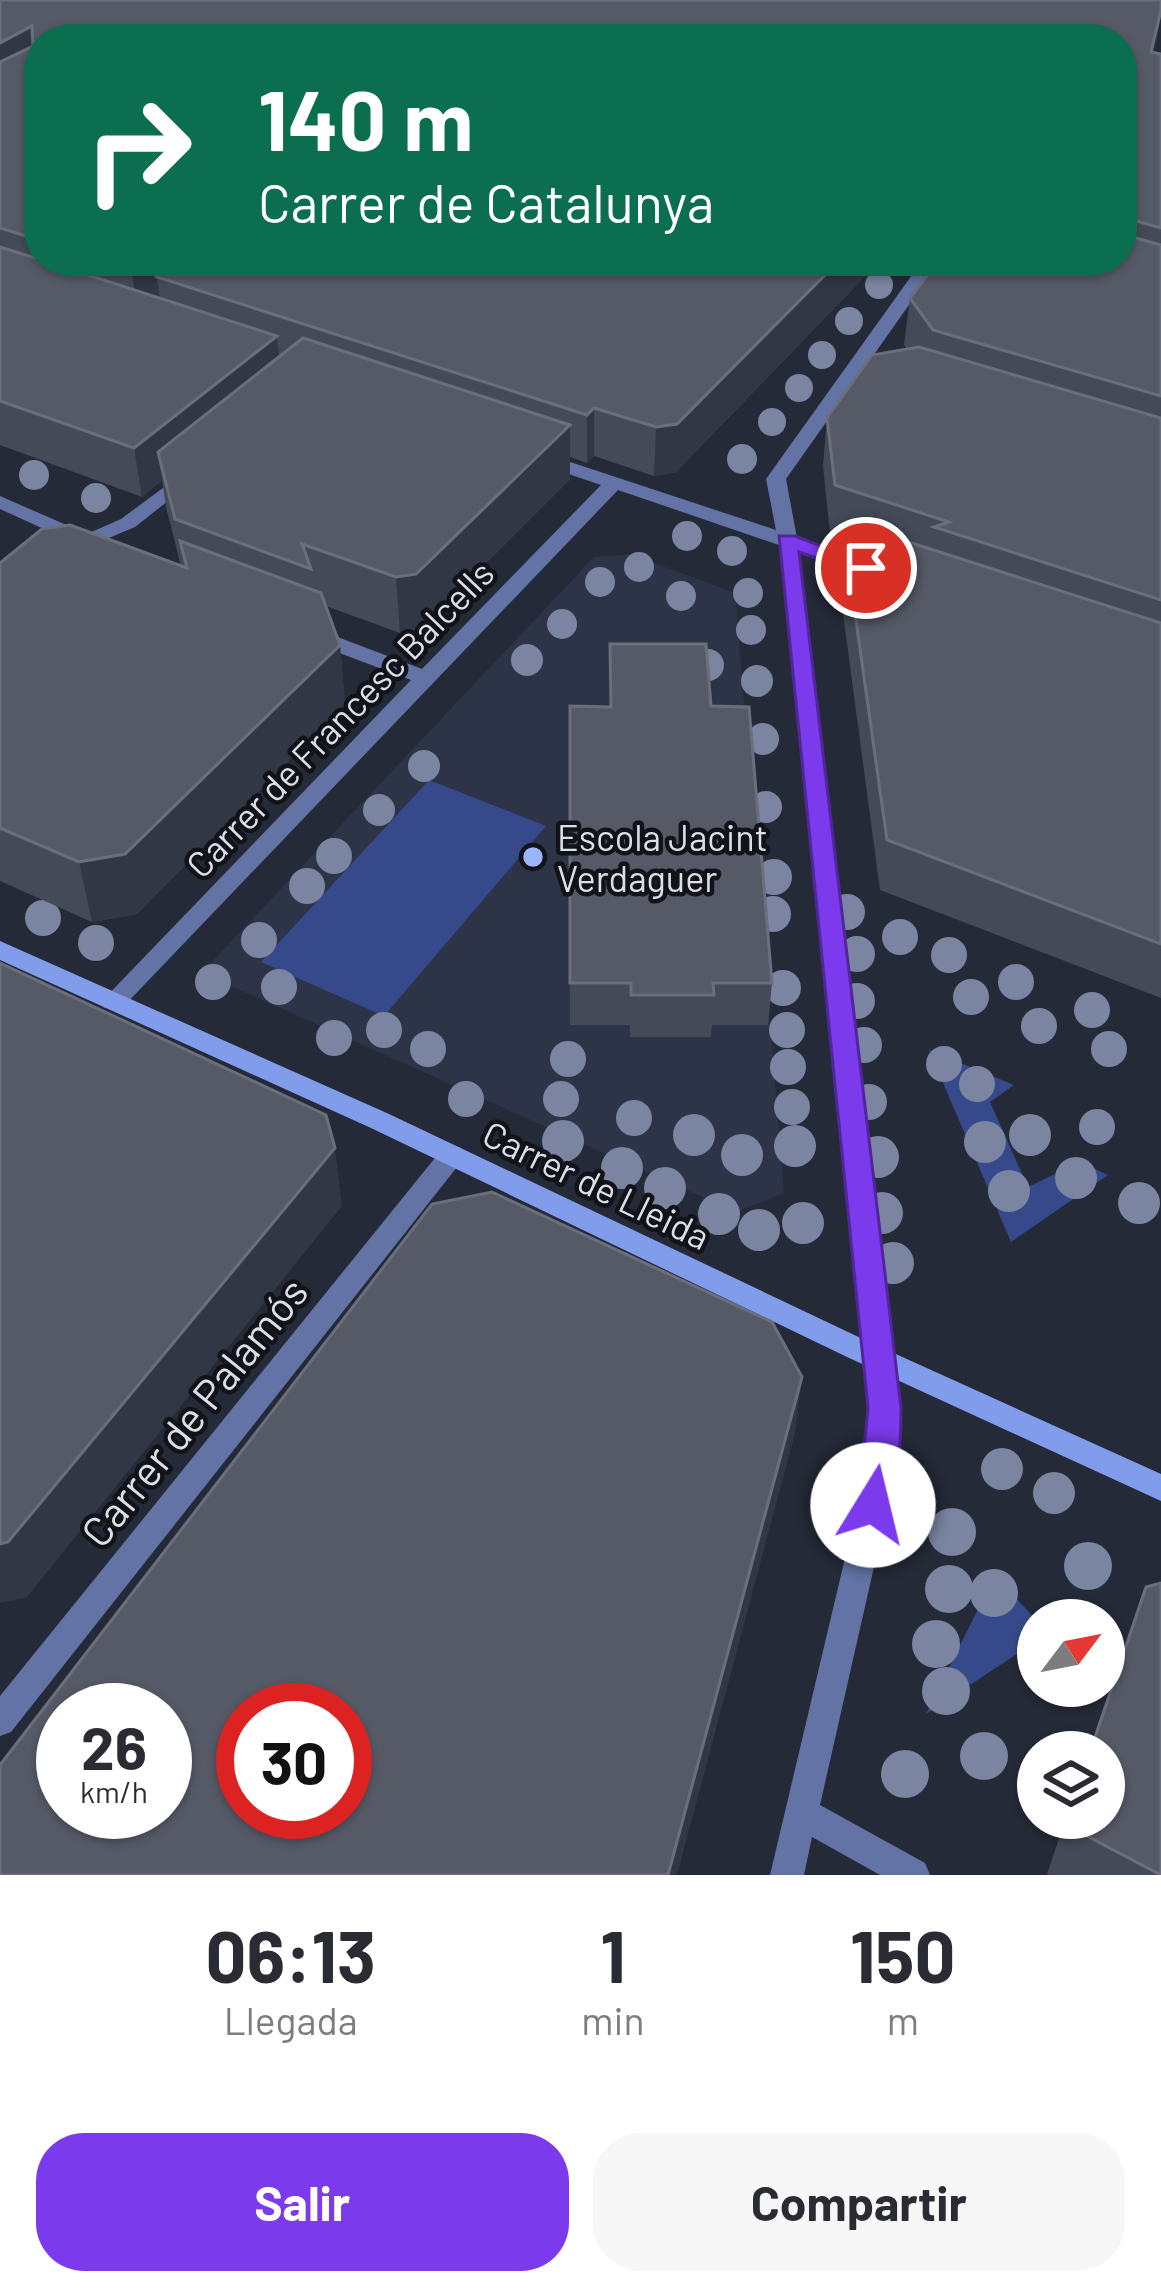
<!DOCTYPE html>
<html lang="es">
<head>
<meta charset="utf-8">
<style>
	body { margin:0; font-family:Barlow,sans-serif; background:#f7f7f7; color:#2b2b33; height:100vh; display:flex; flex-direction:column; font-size:45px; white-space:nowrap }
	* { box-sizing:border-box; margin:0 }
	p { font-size:39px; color:#7c7c81 }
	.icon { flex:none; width:66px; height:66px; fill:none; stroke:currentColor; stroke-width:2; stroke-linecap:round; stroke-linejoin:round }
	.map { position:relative; height:1875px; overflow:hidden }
	.side { display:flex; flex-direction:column; background:#fff; flex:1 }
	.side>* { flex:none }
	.hud { position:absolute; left:24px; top:24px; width:1113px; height:252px; border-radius:48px; box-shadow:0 3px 9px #0004; background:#0b6e4f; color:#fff; overflow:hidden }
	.needle { width:78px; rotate:58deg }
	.fabs { position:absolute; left:1017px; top:1599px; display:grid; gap:24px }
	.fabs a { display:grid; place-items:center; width:108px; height:108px; border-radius:50%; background:#fff; box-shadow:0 3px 9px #0004; font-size:60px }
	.speed { position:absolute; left:36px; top:1683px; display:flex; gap:24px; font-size:60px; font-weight:700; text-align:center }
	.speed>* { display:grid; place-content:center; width:156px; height:156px; border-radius:50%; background:#fff; box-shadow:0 3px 9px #0004; line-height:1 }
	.speed small { font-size:30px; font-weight:400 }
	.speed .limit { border:18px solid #d22; background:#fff; color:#111 }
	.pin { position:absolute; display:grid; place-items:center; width:102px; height:102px; color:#fff; margin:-51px; border:6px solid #fff; border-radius:50%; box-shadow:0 3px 12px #0007 }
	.me { position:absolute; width:132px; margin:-66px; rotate:9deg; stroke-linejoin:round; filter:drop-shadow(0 0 9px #0008) }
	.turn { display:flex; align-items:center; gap:42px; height:252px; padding:0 36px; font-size:54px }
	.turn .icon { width:156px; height:156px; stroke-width:2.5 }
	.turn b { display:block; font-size:84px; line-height:102px }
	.eta { display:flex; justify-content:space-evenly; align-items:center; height:204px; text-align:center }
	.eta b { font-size:72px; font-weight:700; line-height:84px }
	.action { display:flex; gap:24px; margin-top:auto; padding:24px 36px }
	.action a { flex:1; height:138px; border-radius:48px; background:#7c3aed; color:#fff; font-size:48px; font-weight:700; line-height:138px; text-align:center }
	.action a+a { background:#f7f7f7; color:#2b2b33 }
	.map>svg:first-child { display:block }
	.built { fill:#2e3447 }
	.green { fill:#36498b }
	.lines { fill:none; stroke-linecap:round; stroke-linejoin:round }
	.street { fill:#6373a5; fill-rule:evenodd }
	.secondary { fill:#829cec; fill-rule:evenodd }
	.tree { fill:#7b85a2 }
	.wall { fill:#454a58 }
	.shaded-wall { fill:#323745 }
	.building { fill:#565a67; stroke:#6b6f7c; stroke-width:3; fill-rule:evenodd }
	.route { fill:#7c3aed; stroke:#51269a; stroke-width:3 }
	.poi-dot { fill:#9cb4fd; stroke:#111319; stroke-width:4.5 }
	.labels { text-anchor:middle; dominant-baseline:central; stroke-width:9; stroke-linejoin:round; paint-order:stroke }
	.street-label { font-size:36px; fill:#dcdfe8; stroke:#111319 }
	.poi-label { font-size:36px; fill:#dcdfe8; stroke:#111319; text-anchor:start }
	.near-street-label { font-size:42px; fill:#dcdfe8; stroke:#111319 }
</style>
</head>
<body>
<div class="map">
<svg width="1161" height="1875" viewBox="0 0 1161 1875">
	<rect width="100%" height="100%" fill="#252a38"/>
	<path class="built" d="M 630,554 L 735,593 L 784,1193 L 736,1212 L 211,977 L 209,965 L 594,557 Z"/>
	<path class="green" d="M 429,780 L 546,826 L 384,1016 L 261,962 Z
		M 929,1050 L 1014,1085 L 990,1102 L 1028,1187 L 1080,1162 L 1108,1175 L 1011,1242 Z
		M 995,1575 L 1038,1622 L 1038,1640 L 926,1714 Z"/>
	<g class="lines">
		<path class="street" d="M 922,261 L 940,261 L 786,479 L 797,538 L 881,566 L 884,570 L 874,576 L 800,552 L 898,1408 L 898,1461 L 820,1805 L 925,1863 L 930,1875 L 880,1875 L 812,1837 L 804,1875 L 770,1875 L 868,1461 L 870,1408 L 779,545 L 618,490 L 122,1008 L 104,1008 L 101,1002 L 411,680 L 305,640 L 302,635 L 305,630 L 319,630 L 422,669 L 601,485 L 536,463 L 533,459 L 543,453 L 776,530 L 766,479 Z
			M 190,468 L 200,474 L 197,478 L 135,527 L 73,553 L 63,547 L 70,541 L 0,509 L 0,496 L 87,534 L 121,519 Z
			M 452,1145 L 461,1148 L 465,1155 L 461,1162 L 11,1732 L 0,1736 L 0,1696 L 443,1148 Z"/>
		<path class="secondary" d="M 0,941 L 389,1114 L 867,1341 L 1161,1474 L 1161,1501 L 847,1357 L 371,1128 L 0,960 Z"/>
	</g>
	<g class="tree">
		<circle cx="879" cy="285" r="14"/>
		<circle cx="849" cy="321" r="14"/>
		<circle cx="822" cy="355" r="14"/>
		<circle cx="799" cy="388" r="14"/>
		<circle cx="772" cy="422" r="14"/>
		<circle cx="742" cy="459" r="15"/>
		<circle cx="34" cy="475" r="15"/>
		<circle cx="96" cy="498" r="15"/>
		<circle cx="687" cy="536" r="15"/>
		<circle cx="732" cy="551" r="15"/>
		<circle cx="639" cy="567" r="15"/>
		<circle cx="600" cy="582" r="15"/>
		<circle cx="748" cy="593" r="15"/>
		<circle cx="681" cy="596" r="15"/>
		<circle cx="562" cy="624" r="15"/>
		<circle cx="751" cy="630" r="15"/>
		<circle cx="527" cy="660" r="16"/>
		<circle cx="708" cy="665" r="16"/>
		<circle cx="757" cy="681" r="16"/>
		<circle cx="763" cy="739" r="16"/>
		<circle cx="424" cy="766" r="16"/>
		<circle cx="766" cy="807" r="16"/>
		<circle cx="379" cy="810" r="16"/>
		<circle cx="334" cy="856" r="18"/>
		<circle cx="774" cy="877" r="18"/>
		<circle cx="307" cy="886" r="18"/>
		<circle cx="847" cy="912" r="18"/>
		<circle cx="773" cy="914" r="18"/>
		<circle cx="43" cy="918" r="18"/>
		<circle cx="900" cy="937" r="18"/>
		<circle cx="259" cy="940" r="18"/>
		<circle cx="96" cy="943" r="18"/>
		<circle cx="857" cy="954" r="18"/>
		<circle cx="949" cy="955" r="18"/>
		<circle cx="213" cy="982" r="18"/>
		<circle cx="1016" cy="982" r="18"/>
		<circle cx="279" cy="987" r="18"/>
		<circle cx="783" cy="988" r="18"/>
		<circle cx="971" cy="997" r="18"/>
		<circle cx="857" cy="1001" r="18"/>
		<circle cx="1092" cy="1010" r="18"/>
		<circle cx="1039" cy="1026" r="18"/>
		<circle cx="384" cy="1030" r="18"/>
		<circle cx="787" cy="1030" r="18"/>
		<circle cx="334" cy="1038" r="18"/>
		<circle cx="864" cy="1045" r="18"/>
		<circle cx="428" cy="1049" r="18"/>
		<circle cx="1109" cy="1049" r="18"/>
		<circle cx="568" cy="1059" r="18"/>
		<circle cx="944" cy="1064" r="18"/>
		<circle cx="788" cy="1067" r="18"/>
		<circle cx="977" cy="1084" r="18"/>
		<circle cx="466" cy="1099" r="18"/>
		<circle cx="561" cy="1099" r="18"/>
		<circle cx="869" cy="1102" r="18"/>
		<circle cx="792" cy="1107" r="18"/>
		<circle cx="634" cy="1118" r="18"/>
		<circle cx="1097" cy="1127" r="18"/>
		<circle cx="694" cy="1135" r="21"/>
		<circle cx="1030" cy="1135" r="21"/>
		<circle cx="563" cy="1141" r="21"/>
		<circle cx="985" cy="1142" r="21"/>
		<circle cx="795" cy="1146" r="21"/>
		<circle cx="742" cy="1155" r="21"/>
		<circle cx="878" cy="1157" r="21"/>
		<circle cx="622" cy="1168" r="21"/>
		<circle cx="1076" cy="1178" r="21"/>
		<circle cx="665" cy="1188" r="21"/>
		<circle cx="1009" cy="1191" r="21"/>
		<circle cx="1139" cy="1203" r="21"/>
		<circle cx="882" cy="1213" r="21"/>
		<circle cx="719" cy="1214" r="21"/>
		<circle cx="803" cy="1223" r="21"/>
		<circle cx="759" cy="1230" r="21"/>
		<circle cx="893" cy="1263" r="21"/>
		<circle cx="1002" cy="1469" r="21"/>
		<circle cx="1054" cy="1493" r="21"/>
		<circle cx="952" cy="1532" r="24"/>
		<circle cx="1088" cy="1566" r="24"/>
		<circle cx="949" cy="1589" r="24"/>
		<circle cx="994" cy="1593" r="24"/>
		<circle cx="936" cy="1644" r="24"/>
		<circle cx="946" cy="1691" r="24"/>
		<circle cx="984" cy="1756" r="24"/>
		<circle cx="905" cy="1774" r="24"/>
	</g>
	<path class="wall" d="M 0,0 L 1161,0 L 1161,16 L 1153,52 L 1161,54 L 1161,998 L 880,890 L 842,606 L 847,557 L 874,548 L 830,533 L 823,466 L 827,418 L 872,355 L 907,349 L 904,345 L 910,298 L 938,261 L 1122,261 L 1122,39 L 39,39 L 39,261 L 880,261 L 676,472 L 654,476 L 594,456 L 587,463 L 570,457 L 570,479 L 419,630 L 400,633 L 326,606 L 340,645 L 345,704 L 137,914 L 92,922 L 0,881 L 0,563 L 42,529 L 70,525 L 181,566 L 166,507 L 162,480 L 142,497 L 0,445 Z
		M 610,644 L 711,706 L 772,983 L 768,1025 L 712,1025 L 711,1037 L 630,1037 L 630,1025 L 570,1025 L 570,706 L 610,707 Z
		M 1146,1587 L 1161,1875 L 1050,1875 L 1047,1874 L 1066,1818 L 1104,1818 L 1104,1752 L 1089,1752 Z"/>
	<path class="shaded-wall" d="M 1161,10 L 1158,35 L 1143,96 L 1151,52 Z
		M 32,26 L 39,65 L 0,91 L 0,43 Z
		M 140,261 L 208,261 L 157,277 L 160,297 L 138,314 L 131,267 Z
		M 839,261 L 880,261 L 676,472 L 654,476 L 656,427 Z
		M 277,336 L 282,384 L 158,452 L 162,480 L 142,497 L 134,448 Z
		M 594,408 L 594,456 L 587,463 L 587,415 Z
		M 570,425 L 570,479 L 419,630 L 400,633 L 396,577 Z
		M 340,645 L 345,704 L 137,914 L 92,922 L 79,862 Z
		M 335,1148 L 342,1206 L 27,1597 L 0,1603 L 0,1544 Z
		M 802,1377 L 795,1433 L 677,1875 L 668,1875 Z"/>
	<path class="building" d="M 0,0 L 1161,0 L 1161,10 L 1151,52 L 1161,54 L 1161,228 L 1122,217 L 1122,39 L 39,39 L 39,240 L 0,228 L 0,62 L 33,46 L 32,26 L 0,43 Z
		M 1122,234 L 1161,245 L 1161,396 L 933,330 L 910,298 L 938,261 L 1122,261 Z
		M 0,247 L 39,259 L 39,261 L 45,261 L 277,336 L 134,448 L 0,401 Z
		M 110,261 L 140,261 L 131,267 Z
		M 178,261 L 839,261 L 677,424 L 656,427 L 594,408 L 587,415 L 157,277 Z
		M 303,338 L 570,425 L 416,574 L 396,577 L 302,544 L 311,569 L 175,519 L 158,452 Z
		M 919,347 L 1161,418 L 1161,600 L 934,527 L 949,522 L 835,485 L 827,418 L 872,355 Z
		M 70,525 L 187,568 L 180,541 L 321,593 L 340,645 L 125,854 L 79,862 L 0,828 L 0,563 L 42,529 Z
		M 899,539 L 1161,623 L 1161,944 L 887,840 L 847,557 Z
		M 610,644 L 706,644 L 711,706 L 749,707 L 772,983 L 713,983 L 714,995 L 631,995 L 631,983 L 570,983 L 570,706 L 611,707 Z
		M 0,963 L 326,1115 L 335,1148 L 8,1542 L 0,1544 Z
		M 492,1192 L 772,1322 L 802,1377 L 668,1875 L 0,1875 L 0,1765 L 432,1204 ZM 63,1710 L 165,1710 L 165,1812 L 63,1812 ZM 243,1710 L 345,1710 L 345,1812 L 243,1812 Z
		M 1161,1583 L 1161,1875 L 1066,1825 L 1068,1818 L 1104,1818 L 1104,1752 L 1090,1752 L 1146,1587 Z"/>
	<path class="route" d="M 779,536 L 795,536 L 878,568 L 866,575 L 799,552 L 901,1408 C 900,1444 901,1482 885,1515 L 873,1520 L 861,1515 C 855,1503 867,1430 868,1408 Z"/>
	<circle class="poi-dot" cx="533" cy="857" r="12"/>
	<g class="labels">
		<g class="street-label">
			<text transform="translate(339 718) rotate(-46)">Carrer de Francesc Balcells</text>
			<text transform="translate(597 1184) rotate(26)">Carrer de Lleida</text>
		</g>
		<g class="poi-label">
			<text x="557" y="836">Escola Jacint<tspan x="557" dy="41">Verdaguer</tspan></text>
		</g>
		<g class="near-street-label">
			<text transform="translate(193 1411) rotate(-51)">Carrer de Palamós</text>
		</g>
	</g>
</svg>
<div class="fabs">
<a><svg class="needle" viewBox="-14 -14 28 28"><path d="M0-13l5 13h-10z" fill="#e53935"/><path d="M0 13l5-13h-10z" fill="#7c7c81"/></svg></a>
<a><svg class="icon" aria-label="layers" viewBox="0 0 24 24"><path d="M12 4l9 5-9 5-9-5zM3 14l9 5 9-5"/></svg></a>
</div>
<div class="speed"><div>26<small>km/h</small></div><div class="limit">30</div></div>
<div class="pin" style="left:866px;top:568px;background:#d93025"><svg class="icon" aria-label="arrive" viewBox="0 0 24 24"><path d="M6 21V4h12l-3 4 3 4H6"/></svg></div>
<svg class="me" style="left:873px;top:1505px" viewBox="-20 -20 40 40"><circle r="19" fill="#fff"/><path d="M0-13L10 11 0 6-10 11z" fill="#7c3aed"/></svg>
<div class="hud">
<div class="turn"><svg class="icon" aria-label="right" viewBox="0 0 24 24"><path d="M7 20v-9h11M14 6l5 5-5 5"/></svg><div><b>140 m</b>Carrer de Catalunya</div></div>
</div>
</div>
<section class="side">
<div class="eta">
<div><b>06:13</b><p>Llegada</p></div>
<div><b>1</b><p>min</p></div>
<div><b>150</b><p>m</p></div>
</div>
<div class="action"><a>Salir</a><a>Compartir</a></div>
</section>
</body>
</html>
